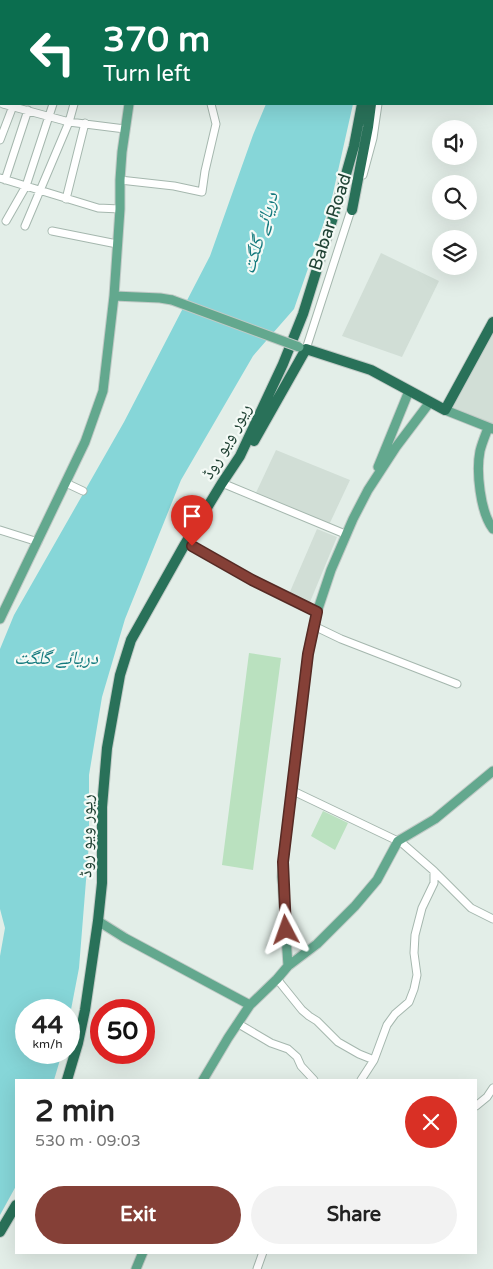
<!DOCTYPE html>
<html lang="en">
<head>
<meta charset="utf-8">
<style>
	body { margin:0; font-family:"Varela Round","Noto Naskh Arabic",sans-serif; background:#f2f2f2; color:#222; height:100vh; display:flex; flex-direction:column; font-size:19px; white-space:nowrap }
	* { box-sizing:border-box; margin:0 }
	p { font-size:16px; color:#767676 }
	.icon { flex:none; width:28px; height:28px; fill:none; stroke:currentColor; stroke-width:2; stroke-linecap:round; stroke-linejoin:round }
	.map { position:relative; flex:1; overflow:hidden }
	.panel { position:absolute; left:15px; top:1079px; width:462px; height:175px; display:flex; flex-direction:column; background:#fff; border-radius:0px; box-shadow:0 5px 20px #0002 }
	.panel>* { flex:none }
	.banner { position:absolute; left:0px; top:0px; width:494px; height:105px; box-shadow:0 5px 20px #0002; background:#0b6e4f; color:#fff; overflow:hidden }
	.buttons { position:absolute; left:432px; top:120px; display:grid; gap:10px }
	.buttons a { display:grid; place-items:center; width:45px; height:45px; border-radius:50%; background:#fff; box-shadow:0 5px 20px #0002; font-size:25px }
	.speed { position:absolute; left:15px; top:999px; display:flex; gap:10px; font-size:25px; font-weight:700; text-align:center }
	.speed>* { display:grid; place-content:center; width:65px; height:65px; border-radius:50%; background:#fff; box-shadow:0 5px 20px #0002; line-height:1 }
	.speed small { font-size:12px; font-weight:400 }
	.speed .limit { border:8px solid #d22; background:#fff; color:#111 }
	.pin { position:absolute; display:grid; place-items:center; width:42px; height:42px; color:#fff; margin:-51px -21px; border-radius:50% 50% 50% 0; rotate:-45deg; box-shadow:0 0 5px #0007 }
	.pin .icon { rotate:45deg }
	.me { position:absolute; width:55px; margin:-28px; rotate:356deg; stroke-linejoin:round; filter:drop-shadow(0 0 4px #0008) }
	.turn { display:flex; align-items:center; gap:18px; height:105px; padding:0 20px; font-size:22px }
	.turn .icon { width:65px; height:65px; stroke-width:2.5 }
	.turn b { display:block; font-size:35px; line-height:42px }
	.round { display:grid; place-items:center; flex:none; width:52px; height:52px; border-radius:26px; background:#f2f2f2 }
	.headline { display:flex; align-items:center; justify-content:space-between; height:85px; padding:0 20px }
	h1 { font-size:30px; font-weight:700; line-height:38px }
	.action { display:flex; gap:10px; margin-top:auto; padding:10px 20px }
	.action a { flex:1; height:58px; border-radius:30px; background:#854037; color:#fff; font-size:20px; font-weight:700; line-height:58px; text-align:center }
	.action a+a { background:#f2f2f2; color:#222 }
	.map>svg:first-child { display:block }
	.built { fill:#d1ded6 }
	.green { fill:#bae1bf }
	.water { fill:#86d6d8 }
	.lines { fill:none; stroke-linecap:round; stroke-linejoin:round }
	.minor-casing { stroke:#a5b7ae; stroke-width:9 }
	.major-casing { stroke:#c1cac6; stroke-width:11 }
	.highway-casing { stroke:#c1cac6; stroke-width:12 }
	.minor { stroke:#fff; stroke-width:7 }
	.major { stroke:#63a88e; stroke-width:9 }
	.highway { stroke:#297159; stroke-width:10 }
	.major-bridge-casing { stroke:#c1cac6; stroke-width:11; stroke-linecap:butt }
	.major-bridge { stroke:#63a88e; stroke-width:9 }
	.route-casing { stroke:#562a24; stroke-width:12 }
	.route { stroke:#854037; stroke-width:9 }
	.labels { text-anchor:middle; dominant-baseline:central; stroke-width:4.5; stroke-linejoin:round; paint-order:stroke }
	.street-label { font-size:18px; fill:#204234; stroke:#f4faf6 }
	.water-label { font-size:19px; font-style:italic; fill:#147a7e; stroke:#f4faf6 }
</style>
</head>
<body>
<div class="map">
<svg width="493" height="1269" viewBox="0 0 493 1269">
	<rect width="100%" height="100%" fill="#e3eee8"/>
	<path class="built" d="M 381,253 L 439,281 L 402,357 L 342,336 Z
		M 493,322 L 493,429 L 445,411 Z
		M 276,450 L 350,480 L 328,527 L 254,497 Z
		M 317,529 L 337,537 L 310,602 L 289,594 Z"/>
	<path class="green" d="M 249,653 L 281,658 L 253,870 L 222,865 Z
		M 323,811 L 348,823 L 335,850 L 311,836 Z"/>
	<path class="water" d="M 266,104 L 353,104 L 331,202 L 294,309 L 253,356 L 181,480 L 125,619 L 102,697 L 89,775 L 89,843 L 79,968 L 69,1020 L 69,1010 L 26,1010 L 26,1052 L 62,1053 L 54,1080 L 16,1080 L 16,1186 L 0,1215 L 0,956 L 5,928 L 0,909 L 0,649 L 14,615 L 124,422 L 210,256 L 253,135 Z"/>
	<g class="lines">
		<g class="minor-casing">
			<path id="minor" d="M 63,0 L 63,1
				M 18,1 L 18,0
				M 193,1 L 194,0
				M 398,1 L 399,0
				M 0,32 L 1,32
				M 0,67 L 1,62
				M 3,104 L 69,122 L 125,129
				M 0,140 L 13,106
				M 363,175 L 373,138 L 378,104
				M 0,178 L 98,208 L 120,209
				M 5,180 L 28,110
				M 120,180 L 174,186 L 202,192 L 205,171 L 216,124 L 211,104
				M 66,199 L 85,123
				M 6,221 L 26,186 L 53,104
				M 25,226 L 69,122 L 74,104
				M 52,231 L 117,244
				M 306,349 L 352,207
				M 66,483 L 83,491
				M 222,483 L 345,534
				M 0,530 L 38,542
				M 192,546 L 252,580 L 317,612
				M 314,626 L 341,639 L 457,684
				M 291,790 L 402,843 L 434,871 L 471,908 L 493,919
				M 277,979 L 302,1010 L 309,1016 L 317,1021 L 338,1042 L 359,1054 L 374,1060
				M 237,1023 L 271,1043 L 288,1049 L 297,1057 L 301,1066 L 314,1080
				M 361,1080 L 374,1060 L 387,1025 L 395,1014 L 409,1002 L 414,989 L 417,975 L 414,953 L 415,935 L 422,908 L 434,883 L 434,871
				M 476,1106 L 487,1097 L 493,1088
				M 257,1269 L 263,1252"/>
		</g>
		<g class="major-casing">
			<path id="major" d="M 149,1 L 149,0
				M 114,296 L 160,298 L 172,300
				M 445,410 L 493,429
				M 488,428 C 485,436 482,443 480,451 C 476,471 480,512 493,529
				M 378,467 L 409,391
				M 0,619 L 85,442 L 103,391 L 114,296 L 120,209 L 120,180 L 122,152 L 129,104
				M 98,921 L 125,938 L 250,1005
				M 288,966 L 282,877 L 283,862 L 308,654 L 317,612 L 331,570 L 353,519 L 368,490 L 396,447 L 430,402
				M 203,1080 L 228,1038 L 250,1005 L 277,979 L 288,966 L 317,944 L 355,906 L 377,880 L 398,841 L 435,819 L 493,771
				M 136,1269 L 143,1252"/>
		</g>
		<g class="highway-casing">
			<path id="highway" d="M 370,1 L 370,0
				M 352,210 L 368,127 L 371,104
				M 254,441 L 306,349 L 371,370 L 445,410 L 493,322
				M 67,1080 L 78,1043 L 85,1010 L 98,921 L 102,883 L 102,807 L 107,748 L 120,675 L 131,640 L 185,544 L 222,483 L 240,456 L 283,364 L 303,314 L 343,185 L 354,146 L 362,104
				M 0,1232 L 16,1205"/>
		</g>
		<use href="#minor" class="minor"/>
		<use href="#major" class="major"/>
		<use href="#highway" class="highway"/>
		<g class="major-bridge-casing">
			<path id="major-bridge" d="M 172,300 L 299,347"/>
		</g>
		<use href="#major-bridge" class="major-bridge"/>
	</g>
	<g class="lines">
		<g class="route-casing">
			<path id="route" d="M 192,546 L 252,580 L 317,612 L 308,654 L 283,862 L 286,930"/>
		</g>
		<use href="#route" class="route"/>
	</g>
	<g class="labels">
		<g class="street-label">
			<text transform="translate(330 222) rotate(-72)">Babar Road</text>
			<text transform="translate(226 441) rotate(-61)">ریور ویو روڈ</text>
			<text transform="translate(86 836) rotate(-89)">ریور ویو روڈ</text>
		</g>
		<g class="water-label">
			<text transform="translate(260 233) rotate(-73)">دریائے گلگت</text>
			<text x="56" y="658">دریائے گلگت</text>
		</g>
	</g>
</svg>
<div class="buttons">
<a><svg class="icon" aria-label="sound" viewBox="0 0 24 24"><path d="M4 9h4l5-4v14l-5-4H4zM17 9q2 3 0 6"/></svg></a>
<a><svg class="icon" aria-label="search" viewBox="0 0 24 24"><circle cx="10" cy="10" r="6"/><path d="M15 15l6 6"/></svg></a>
<a><svg class="icon" aria-label="layers" viewBox="0 0 24 24"><path d="M12 4l9 5-9 5-9-5zM3 14l9 5 9-5"/></svg></a>
</div>
<div class="speed"><div>44<small>km/h</small></div><div class="limit">50</div></div>
<div class="pin" style="left:192px;top:546px;background:#d93025"><svg class="icon" aria-label="arrive" viewBox="0 0 24 24"><path d="M6 21V4h12l-3 4 3 4H6"/></svg></div>
<svg class="me" style="left:286px;top:930px" viewBox="-20 -20 40 40"><path d="M0-17L14 15 0 8-14 15z" fill="#854037" stroke="#fff" stroke-width="4"/></svg>
<div class="banner">
<div class="turn"><svg class="icon" aria-label="left" viewBox="0 0 24 24"><path d="M17 20v-9H6M10 6l-5 5 5 5"/></svg><div><b>370 m</b>Turn left</div></div>
</div>
<section class="panel">
<div class="headline"><div><h1>2 min</h1><p>530 m · 09:03</p></div><a class="round" style="background:#d93025;color:#fff"><svg class="icon" aria-label="close" viewBox="0 0 24 24"><path d="M6 6l12 12M18 6L6 18"/></svg></a></div>
<div class="action"><a>Exit</a><a>Share</a></div>
</section>
</div>
</body>
</html>
